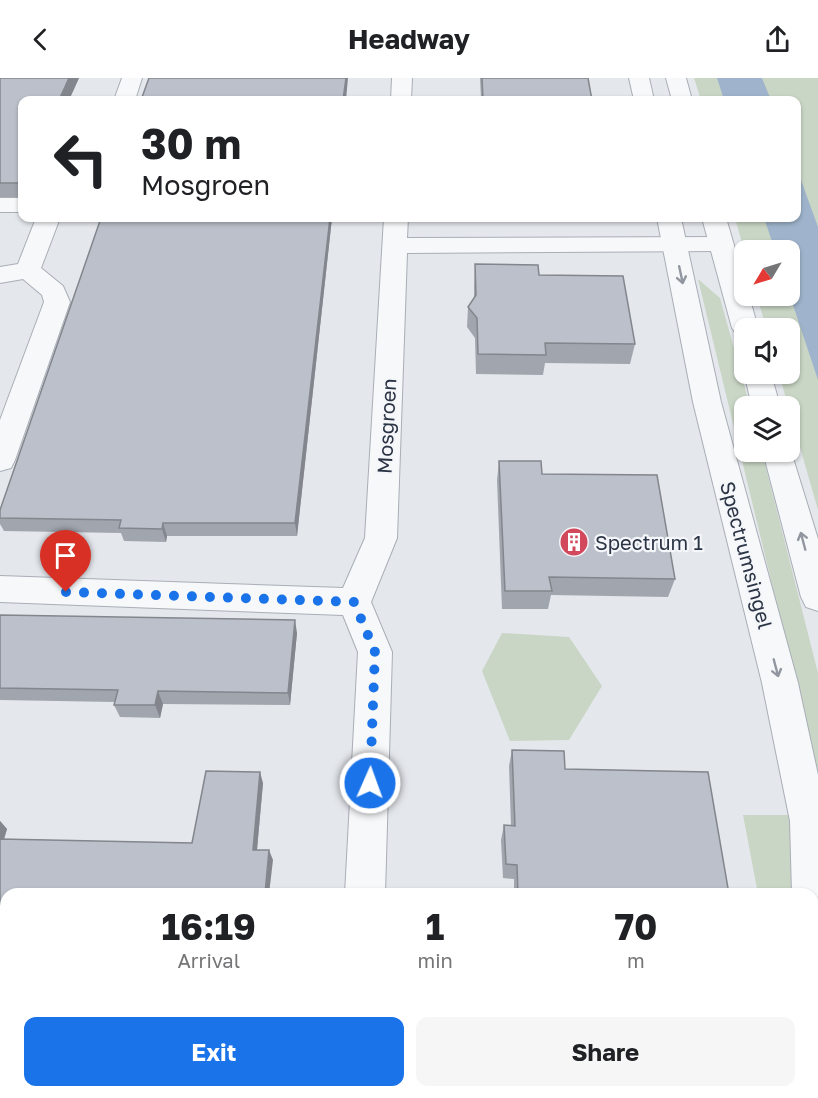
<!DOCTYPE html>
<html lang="en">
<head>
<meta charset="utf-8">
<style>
	body { margin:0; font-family:"Golos Text",sans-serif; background:#f6f6f6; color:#202124; height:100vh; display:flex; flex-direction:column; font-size:22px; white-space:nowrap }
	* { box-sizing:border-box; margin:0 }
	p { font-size:20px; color:#757577 }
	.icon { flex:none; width:33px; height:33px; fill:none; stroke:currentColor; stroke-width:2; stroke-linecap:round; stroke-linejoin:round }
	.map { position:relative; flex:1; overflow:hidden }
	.drawer { position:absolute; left:0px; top:810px; width:819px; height:210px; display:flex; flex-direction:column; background:#fff; border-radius:18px 18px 0 0; box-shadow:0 2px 4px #0004 }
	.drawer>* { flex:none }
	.top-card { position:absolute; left:18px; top:18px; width:783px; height:126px; border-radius:12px; box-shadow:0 2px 4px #0004; background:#fff; color:#202124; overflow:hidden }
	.needle { width:39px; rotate:232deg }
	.tools { position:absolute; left:734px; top:162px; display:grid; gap:12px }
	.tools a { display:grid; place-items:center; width:66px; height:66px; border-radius:12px; background:#fff; box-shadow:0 2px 4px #0004; font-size:30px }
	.pin { position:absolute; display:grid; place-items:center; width:51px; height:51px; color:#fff; margin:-62px -26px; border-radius:50% 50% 50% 0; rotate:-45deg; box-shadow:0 0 6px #0007 }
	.pin .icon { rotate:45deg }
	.me { position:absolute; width:66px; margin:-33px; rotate:2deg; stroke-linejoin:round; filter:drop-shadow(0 0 4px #0008) }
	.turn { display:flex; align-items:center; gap:21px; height:126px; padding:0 24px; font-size:27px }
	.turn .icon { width:78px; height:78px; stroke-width:2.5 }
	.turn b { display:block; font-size:42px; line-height:51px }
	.eta { display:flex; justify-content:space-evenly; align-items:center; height:102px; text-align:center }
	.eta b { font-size:36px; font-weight:700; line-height:42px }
	.action { display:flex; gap:12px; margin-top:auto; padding:12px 24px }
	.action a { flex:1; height:69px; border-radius:12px; background:#1a73e8; color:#fff; font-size:24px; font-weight:700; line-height:69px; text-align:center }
	.action a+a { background:#f6f6f6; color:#202124 }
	header { display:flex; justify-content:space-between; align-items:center; height:78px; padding:0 24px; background:#fff; font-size:27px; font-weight:700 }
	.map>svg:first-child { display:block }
	.green { fill:#c9d6c5 }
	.water { fill:#9fb4cc }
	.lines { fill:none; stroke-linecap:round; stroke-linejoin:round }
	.minor-casing { stroke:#a9aeb7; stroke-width:2 }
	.tertiary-casing { stroke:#a9aeb7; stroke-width:2 }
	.minor { fill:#f7f8fa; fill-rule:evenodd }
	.tertiary { fill:#f7f8fa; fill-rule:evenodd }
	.wall { fill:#a1a5ae }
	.shaded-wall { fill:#83868d }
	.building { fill:#bbc0ca; stroke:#83868d; stroke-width:1.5 }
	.oneway { stroke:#9196a0 }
	.route { stroke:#1a73e8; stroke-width:10; stroke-dasharray:0 18 }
	.labels { text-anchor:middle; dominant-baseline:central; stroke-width:4.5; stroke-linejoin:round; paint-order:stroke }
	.street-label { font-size:20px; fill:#2b3445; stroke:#f4f6f9 }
	.poi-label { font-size:20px; fill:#2b3445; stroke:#f4f6f9; text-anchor:start }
</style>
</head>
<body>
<header><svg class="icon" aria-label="back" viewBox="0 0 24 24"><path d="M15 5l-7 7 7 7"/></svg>Headway<svg class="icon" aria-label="share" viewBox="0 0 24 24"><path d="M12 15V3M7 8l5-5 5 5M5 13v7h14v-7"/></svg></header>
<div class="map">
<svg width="818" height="1020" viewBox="0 0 818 1020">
	<rect width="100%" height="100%" fill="#e4e7ec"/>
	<path class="green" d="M 694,0 L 818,0 L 818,432 L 779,296 L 789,296 L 789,250 L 766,250 L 757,218 L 789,218 L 789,172 L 744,172 L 735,140 L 796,140 L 796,22 L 701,22 Z
		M 698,201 L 720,220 L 750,328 L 744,328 L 744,374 L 762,374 L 818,595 L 818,696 Z
		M 502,555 L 569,559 L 602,608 L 569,662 L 510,663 L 482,593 Z
		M 743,737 L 794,737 L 796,816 L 758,816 Z"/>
	<path class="water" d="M 717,0 L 762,0 L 771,22 L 724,22 Z
		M 797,91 L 818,149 L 818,302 L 789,215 L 789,172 L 775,172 L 764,140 L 796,140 Z"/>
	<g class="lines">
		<g class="minor-casing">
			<path id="minor" d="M 122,0 L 142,0 L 135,22 L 114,22 Z
				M 392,0 L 412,0 L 411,22 L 391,22 Z
				M 0,120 L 22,120 L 22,134 L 0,134 Z
				M 36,140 L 60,140 L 41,190 L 63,208 L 70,224 L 15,382 L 11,390 L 0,393 L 0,342 L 44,224 L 42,217 L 23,201 L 0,205 L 0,189 L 18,186 Z
				M 384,140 L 408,140 L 407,160 L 721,159 L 730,161 L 733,166 L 730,171 L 721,173 L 407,175 L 397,460 L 371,524 L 392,574 L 385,816 L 345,816 L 358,574 L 343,537 L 0,524 L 0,498 L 343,510 L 365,460 Z
				M 333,1014 L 379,1014 L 379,1020 L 333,1020 Z"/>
		</g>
		<g class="tertiary-casing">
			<path id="tertiary" d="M 629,0 L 649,0 L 654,22 L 634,22 Z
				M 666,0 L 686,0 L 692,22 L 672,22 Z
				M 657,140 L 681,140 L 721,324 L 798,605 L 818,697 L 818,936 L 813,934 L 813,816 L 792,816 L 790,743 L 762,605 L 693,324 Z
				M 702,140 L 726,140 L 744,201 L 744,218 L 749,218 L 758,250 L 744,250 L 744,258 L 736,256 L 732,250 Z
				M 744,295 L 771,296 L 780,328 L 752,328 Z
				M 789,367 L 818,461 L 818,533 L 806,529 L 801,519 L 763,374 L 789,374 Z"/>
		</g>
		<use href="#minor" class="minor"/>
		<use href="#tertiary" class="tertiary"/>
	</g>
	<path class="wall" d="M 0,0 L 79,0 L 69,22 L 22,22 L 22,119 L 0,119 Z
		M 480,0 L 588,0 L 592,22 L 481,22 Z
		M 332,140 L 297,458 L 167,458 L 166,464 L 124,463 L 121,455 L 4,453 L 0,446 L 0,432 Z
		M 475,186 L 539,197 L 635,266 L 630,286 L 545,285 L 543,297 L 476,296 L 475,260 L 467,249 L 468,229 L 474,220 L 474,207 Z
		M 499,383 L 542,396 L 675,501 L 668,519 L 551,517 L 548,531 L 502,531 L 497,402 Z
		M 0,537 L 297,555 L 290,627 L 163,626 L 160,640 L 120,639 L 114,627 L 115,624 L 0,622 Z
		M 512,672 L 565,691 L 729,816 L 514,816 L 514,801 L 503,800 L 501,762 L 504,747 L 511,748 L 509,688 Z
		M 263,705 L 257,772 L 273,782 L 6,816 L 6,870 L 0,869 L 0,743 L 7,751 L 4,761 L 192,765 Z"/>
	<path class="shaded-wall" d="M 69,0 L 79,0 L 69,22 L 59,22 Z
		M 346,0 L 348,0 L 346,22 L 343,22 Z
		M 330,140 L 332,140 L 297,458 L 295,445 Z
		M 163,445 L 167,458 L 166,464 L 162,451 Z
		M 295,542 L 297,555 L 290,627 L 288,615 Z
		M 158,613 L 163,626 L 160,640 L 155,627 Z
		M 260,694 L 263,705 L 256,782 L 253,772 Z
		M 0,743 L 7,751 L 1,771 L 0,770 Z
		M 269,772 L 273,782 L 269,816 L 265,816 Z"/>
	<path class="building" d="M 0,0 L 69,0 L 59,22 L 22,22 L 22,105 L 0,105 Z
		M 149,0 L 346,0 L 343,22 L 141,22 Z
		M 482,0 L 588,0 L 592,22 L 483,22 Z
		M 101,140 L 330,140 L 295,445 L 163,445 L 162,451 L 119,450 L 121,442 L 0,440 L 0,432 Z
		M 475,186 L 538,187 L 539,197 L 623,198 L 635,266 L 545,265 L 546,277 L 478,276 L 477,240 L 468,229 L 476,217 Z
		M 499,383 L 541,383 L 542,396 L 657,397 L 675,501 L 549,499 L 552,513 L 505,513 Z
		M 0,537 L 295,542 L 288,615 L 158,613 L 155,627 L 114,627 L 118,612 L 0,610 Z
		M 512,672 L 564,673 L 565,691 L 708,694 L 729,816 L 518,816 L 517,787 L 506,786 L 504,747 L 515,748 Z
		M 206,693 L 260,694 L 253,772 L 269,772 L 265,816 L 6,816 L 6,861 L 0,861 L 0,761 L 192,765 Z"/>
	<defs><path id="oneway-shaft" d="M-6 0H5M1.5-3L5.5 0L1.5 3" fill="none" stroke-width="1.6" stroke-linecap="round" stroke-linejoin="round" transform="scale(1.5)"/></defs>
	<g class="oneway">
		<use href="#oneway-shaft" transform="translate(681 197) rotate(78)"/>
		<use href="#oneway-shaft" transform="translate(803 463) rotate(-105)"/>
		<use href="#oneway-shaft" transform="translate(776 590) rotate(75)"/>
	</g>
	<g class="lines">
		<path class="route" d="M 66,514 L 354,524 L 375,574 L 370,705"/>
	</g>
	<defs>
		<g id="building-disc" transform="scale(1.5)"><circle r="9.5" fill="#d1495b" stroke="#f4f6f9"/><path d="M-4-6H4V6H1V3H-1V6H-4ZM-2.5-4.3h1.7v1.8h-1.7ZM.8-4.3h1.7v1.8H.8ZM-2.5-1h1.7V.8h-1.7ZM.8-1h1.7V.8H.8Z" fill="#fff"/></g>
	</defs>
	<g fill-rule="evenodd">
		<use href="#building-disc" x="574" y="464"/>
	</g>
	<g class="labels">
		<g class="street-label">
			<text transform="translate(386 348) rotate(-87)">Mosgroen</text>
			<text transform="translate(747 477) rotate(75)">Spectrumsingel</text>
		</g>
		<g class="poi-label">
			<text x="595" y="464">Spectrum 1</text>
		</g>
	</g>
</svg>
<div class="tools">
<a><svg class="needle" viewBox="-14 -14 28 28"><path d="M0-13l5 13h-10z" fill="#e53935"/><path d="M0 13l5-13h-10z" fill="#757577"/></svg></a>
<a><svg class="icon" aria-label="sound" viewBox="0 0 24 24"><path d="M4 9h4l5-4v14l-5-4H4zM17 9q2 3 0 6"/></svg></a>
<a><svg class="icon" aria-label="layers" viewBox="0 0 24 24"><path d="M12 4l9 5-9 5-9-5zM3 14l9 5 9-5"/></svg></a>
</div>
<div class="pin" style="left:66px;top:514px;background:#d93025"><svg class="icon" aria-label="arrive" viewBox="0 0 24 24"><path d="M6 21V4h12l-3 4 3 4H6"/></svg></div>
<svg class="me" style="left:370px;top:705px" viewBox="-20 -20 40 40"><circle r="17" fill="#1a73e8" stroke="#fff" stroke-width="3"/><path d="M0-11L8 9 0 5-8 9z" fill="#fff"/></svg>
<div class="top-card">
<div class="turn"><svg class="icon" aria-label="left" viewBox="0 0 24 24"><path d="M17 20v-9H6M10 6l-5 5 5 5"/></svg><div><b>30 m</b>Mosgroen</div></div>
</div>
<section class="drawer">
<div class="eta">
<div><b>16:19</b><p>Arrival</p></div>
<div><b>1</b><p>min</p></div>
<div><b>70</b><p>m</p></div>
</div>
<div class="action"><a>Exit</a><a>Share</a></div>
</section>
</div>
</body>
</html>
